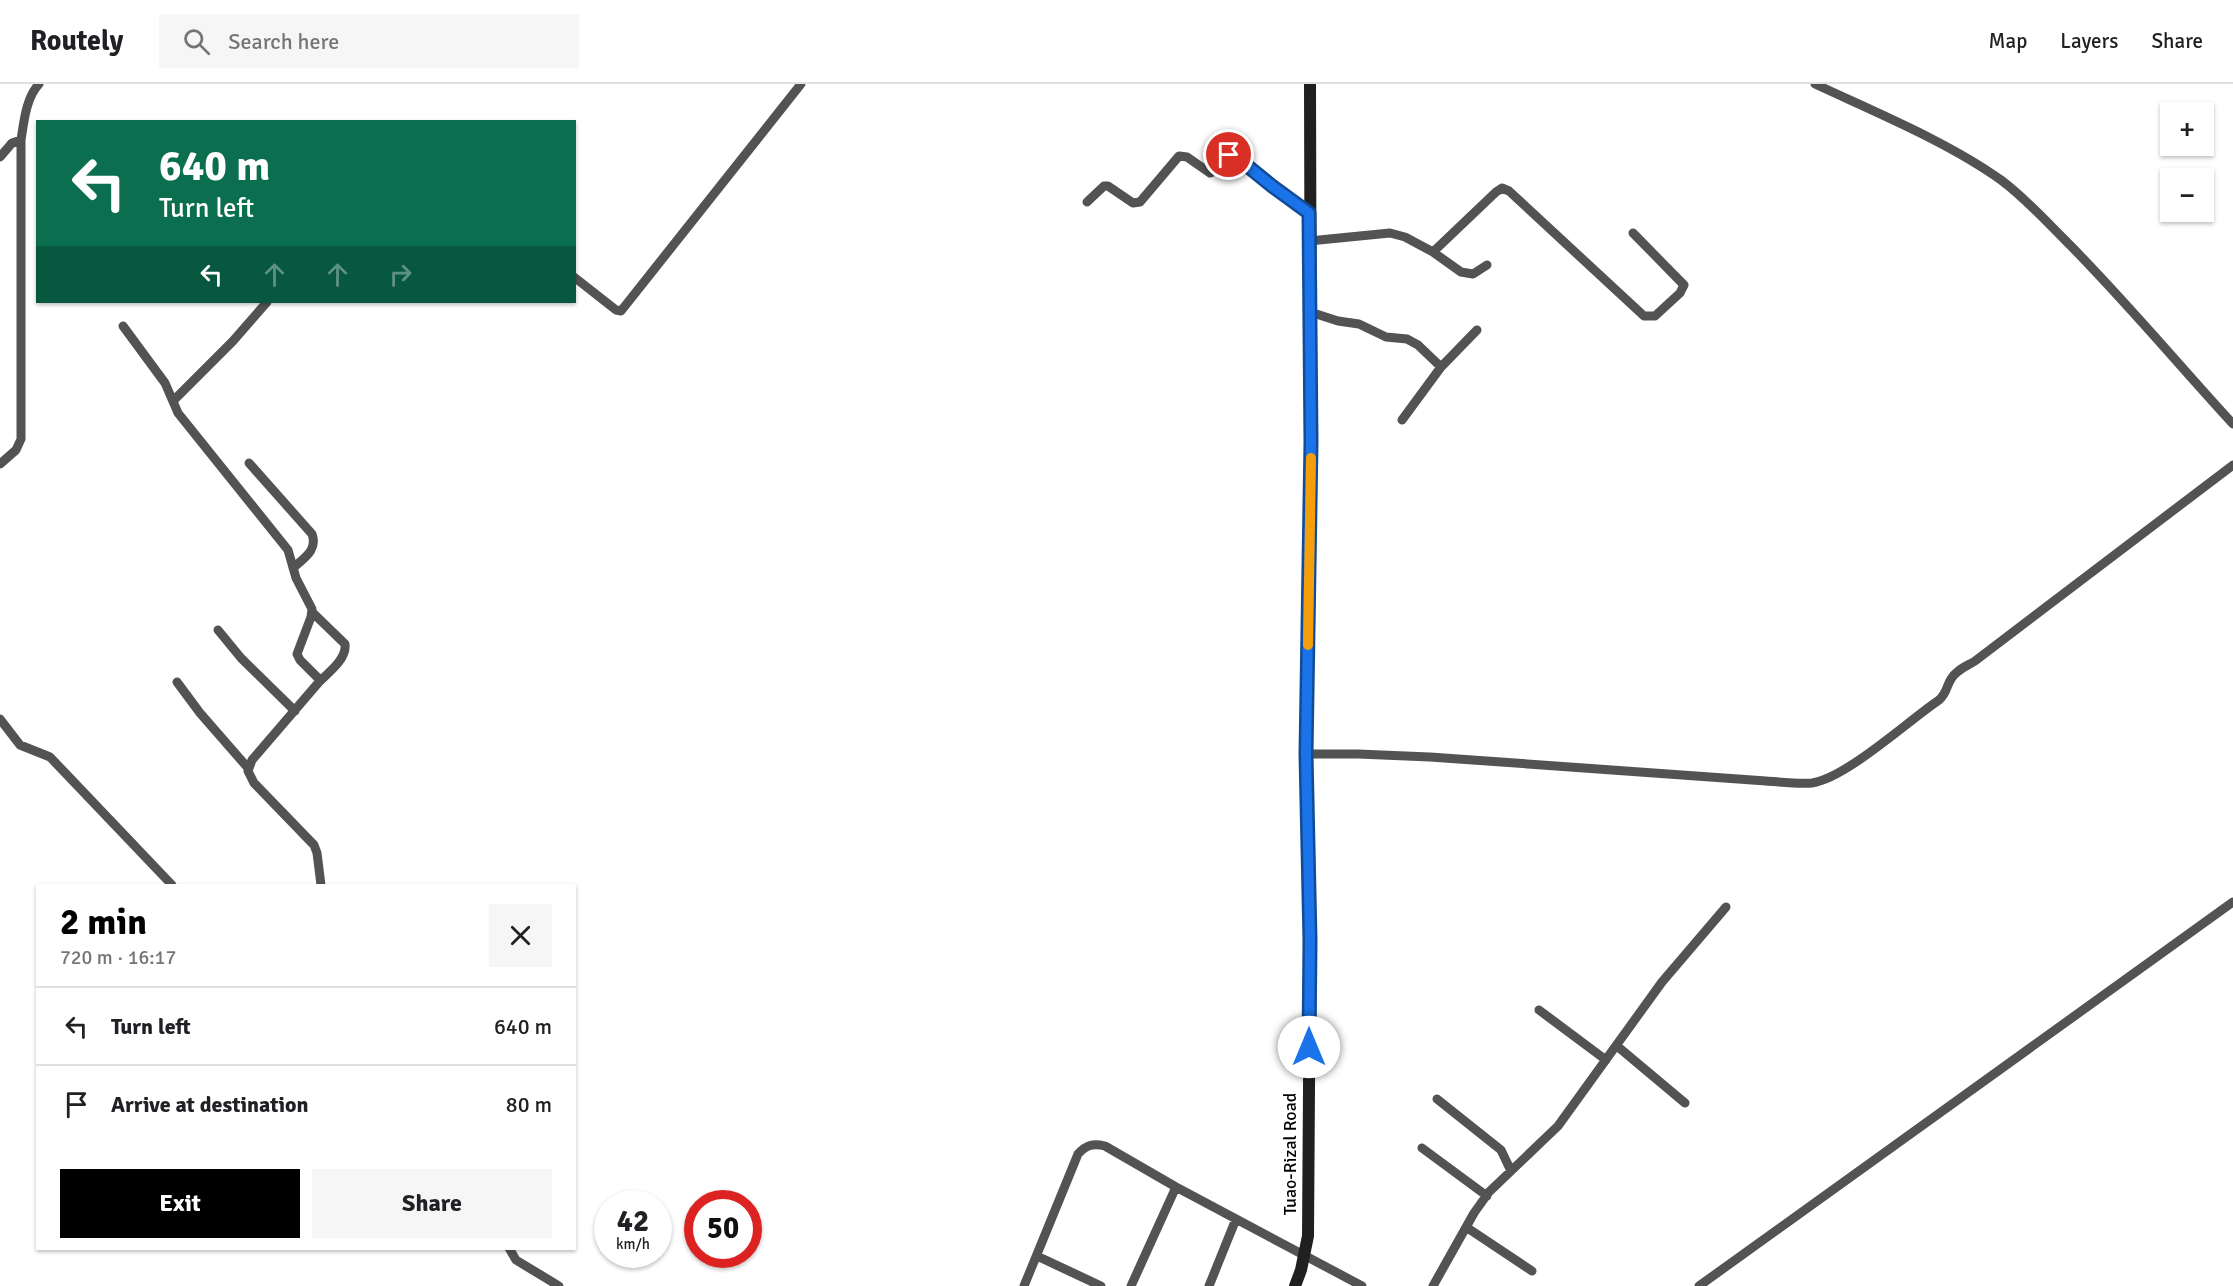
<!DOCTYPE html>
<html lang="en">
<head>
<meta charset="utf-8">
<style>
	body { margin:0; font-family:Signika,sans-serif; background:#f6f6f6; color:#202124; height:100vh; display:flex; flex-direction:column; font-size:22px; white-space:nowrap }
	* { box-sizing:border-box; margin:0 }
	p { font-size:20px; color:#757577 }
	.icon { flex:none; width:33px; height:33px; fill:none; stroke:currentColor; stroke-width:2; stroke-linecap:round; stroke-linejoin:round }
	.map { position:relative; flex:1; overflow:hidden }
	.sheet { position:absolute; left:36px; top:800px; width:540px; height:366px; display:flex; flex-direction:column; background:#fff; border-radius:0px; box-shadow:0 2px 4px #0004 }
	.sheet>* { flex:none }
	.guide { position:absolute; left:36px; top:36px; width:540px; height:183px; border-radius:0px; box-shadow:0 2px 4px #0004; background:#0b6e4f; color:#fff; overflow:hidden }
	.fabs { position:absolute; left:2160px; top:18px; display:grid; gap:12px }
	.fabs a { display:grid; place-items:center; width:54px; height:54px; border-radius:0px; background:#fff; box-shadow:0 2px 4px #0004; font-size:30px }
	.speed { position:absolute; left:594px; top:1106px; display:flex; gap:12px; font-size:30px; font-weight:700; text-align:center }
	.speed>* { display:grid; place-content:center; width:78px; height:78px; border-radius:50%; background:#fff; box-shadow:0 2px 4px #0004; line-height:1 }
	.speed small { font-size:15px; font-weight:400 }
	.speed .limit { border:9px solid #d22; background:#fff; color:#111 }
	.pin { position:absolute; display:grid; place-items:center; width:51px; height:51px; color:#fff; margin:-26px; border:3px solid #fff; border-radius:50%; box-shadow:0 2px 6px #0007 }
	.me { position:absolute; width:66px; margin:-33px; rotate:0deg; stroke-linejoin:round; filter:drop-shadow(0 0 4px #0008) }
	.turn { display:flex; align-items:center; gap:21px; height:126px; padding:0 24px; font-size:27px }
	.turn .icon { width:78px; height:78px; stroke-width:2.5 }
	.turn b { display:block; font-size:42px; line-height:51px }
	.lanes { display:flex; align-items:center; height:57px; padding:0 24px; background:#0003; justify-content:center; gap:30px; direction:ltr }
	.lanes .off { opacity:.35 }
	.round { display:grid; place-items:center; flex:none; width:63px; height:63px; border-radius:0px; background:#f6f6f6 }
	.summary { display:flex; align-items:center; justify-content:space-between; height:102px; padding:0 24px }
	h1 { font-size:36px; font-weight:700; line-height:45px; color:#000 }
	.button { display:flex; gap:12px; margin-top:auto; padding:12px 24px }
	.button a { flex:1; height:69px; border-radius:0px; background:#000; color:#fff; font-size:24px; font-weight:700; line-height:69px; text-align:center }
	.button a+a { background:#f6f6f6; color:#202124 }
	ul { padding:0; list-style:none }
	li { display:flex; align-items:center; gap:18px; height:78px; padding:0 24px; border-top:2px solid #e0e0e0 }
	li div { flex:1 }
	li b { display:block; font-size:22px }
	li em { font-style:normal }
	header { display:flex; align-items:center; gap:36px; box-sizing:border-box; height:84px; padding:0 30px; background:#fff; border-bottom:2px solid #e0e0e0 }
	header strong { font-size:28px }
	nav { display:flex; gap:33px; margin-inline-start:auto; font-size:21px }
	.search { width:420px; height:54px; background:#f6f6f6; display:flex; align-items:center; gap:15px; box-sizing:border-box; padding:0 21px; border-radius:0px; color:#757577; font-size:22px }
	.map>svg:first-child { display:block }
	.lines { fill:none; stroke-linecap:round; stroke-linejoin:round }
	.minor { stroke:#535353; stroke-width:9 }
	.secondary { stroke:#202020; stroke-width:12 }
	.route-casing { stroke:#114b97; stroke-width:15 }
	.route { stroke:#1a73e8; stroke-width:10 }
	.slow { stroke:#f59e0b; stroke-width:10 }
	.labels { text-anchor:middle; dominant-baseline:central; stroke-width:6; stroke-linejoin:round; paint-order:stroke }
	.street-label { font-size:18px; fill:#000; stroke:#fff }
</style>
</head>
<body>
<header>
<strong>Routely</strong>
<div class="search"><svg class="icon" aria-label="search" viewBox="0 0 24 24"><circle cx="10" cy="10" r="6"/><path d="M15 15l6 6"/></svg>Search here</div>
<nav><a>Map</a><a>Layers</a><a>Share</a></nav>
</header>
<div class="map">
<svg width="2233" height="1202" viewBox="0 0 2233 1202">
	<rect width="100%" height="100%" fill="#fff"/>
	<g class="lines">
		<path class="minor" d="M 1815,0 C 1875,28 1948,58 2001,96 C 2024,113 2044,135 2064,155 C 2123,214 2177,279 2233,340
			M 0,73 L 12,59 L 21,56
			M 1087,118 L 1104,102 L 1108,102 L 1133,119 L 1140,118 L 1179,72 L 1187,73 L 1210,89 L 1217,86 L 1229,71 L 1232,70 L 1309,129
			M 1309,157 L 1390,149 L 1405,153 L 1433,168 L 1461,188 L 1473,190 L 1487,181
			M 1433,168 L 1496,108 L 1502,104 L 1509,107 L 1644,232 L 1655,232 L 1680,209 L 1684,201 L 1633,149
			M 574,193 L 616,226 L 621,227 L 801,0
			M 1310,228 L 1338,237 L 1359,240 L 1386,253 L 1407,255 L 1418,261 L 1441,283
			M 123,242 L 165,299 L 178,329 L 288,466 L 296,494 L 312,525 L 311,533 L 297,570 L 300,576 L 319,595 L 319,598 L 252,676 L 248,687 L 254,699 L 314,761 L 317,769 L 321,801
			M 173,317 L 233,257 L 267,218
			M 1402,336 L 1441,283 L 1477,246
			M 249,379 L 312,450 C 318,466 304,474 293,484
			M 0,380 L 16,366 L 21,355 L 21,56 C 24,37 26,14 39,0
			M 312,528 L 345,560 C 347,575 329,588 319,598
			M 218,546 L 241,574 L 295,627
			M 177,598 L 200,629 L 248,684
			M 0,635 L 20,661 L 50,673 L 172,801
			M 1306,670 L 1358,670 L 1430,673 L 1766,697 C 1781,698 1797,700 1812,699 C 1846,694 1908,637 1939,616 C 1947,609 1946,603 1951,595 C 1956,586 1967,582 1975,577 L 2233,381
			M 1539,926 L 1606,976
			M 1617,962 L 1685,1019
			M 1437,1015 L 1501,1066 L 1511,1087
			M 1422,1064 L 1487,1112
			M 1466,1143 L 1532,1187
			M 509,1164 L 516,1176 L 559,1202
			M 1037,1172 L 1101,1202
			M 1024,1202 L 1078,1070 C 1086,1061 1093,1059 1105,1062 L 1176,1103 L 1362,1202
			M 1131,1202 L 1176,1103
			M 1209,1202 L 1236,1135
			M 1433,1202 L 1474,1129 L 1489,1108 L 1558,1042 L 1662,898 L 1726,823
			M 1699,1202 L 2233,818"/>
		<path class="secondary" d="M 1295,1202 L 1301,1186 L 1308,1152 L 1310,856 L 1306,670 L 1311,358 L 1310,0"/>
	</g>
	<g class="lines">
		<g class="route-casing">
			<path id="route" d="M 1229,71 L 1235,72 L 1272,102 L 1309,129 L 1311,358 L 1306,670 L 1310,856 L 1309,963"/>
		</g>
		<use href="#route" class="route"/>
		<path class="slow" d="M 1308,561 L 1311,374"/>
	</g>
	<g class="labels">
		<g class="street-label">
			<text transform="translate(1290 1070) rotate(-90)">Tuao-Rizal Road</text>
		</g>
	</g>
</svg>
<div class="fabs">
<a>+</a>
<a>−</a>
</div>
<div class="speed"><div>42<small>km/h</small></div><div class="limit">50</div></div>
<div class="pin" style="left:1229px;top:71px;background:#d93025"><svg class="icon" aria-label="arrive" viewBox="0 0 24 24"><path d="M6 21V4h12l-3 4 3 4H6"/></svg></div>
<svg class="me" style="left:1309px;top:963px" viewBox="-20 -20 40 40"><circle r="19" fill="#fff"/><path d="M0-13L10 11 0 6-10 11z" fill="#1a73e8"/></svg>
<div class="guide">
<div class="turn"><svg class="icon" aria-label="left" viewBox="0 0 24 24"><path d="M17 20v-9H6M10 6l-5 5 5 5"/></svg><div><b>640 m</b>Turn left</div></div>
<div class="lanes"><svg class="icon" aria-label="left" viewBox="0 0 24 24"><path d="M17 20v-9H6M10 6l-5 5 5 5"/></svg><svg class="icon off" aria-label="ahead" viewBox="0 0 24 24"><path d="M12 20V5M6 11l6-6 6 6"/></svg><svg class="icon off" aria-label="ahead" viewBox="0 0 24 24"><path d="M12 20V5M6 11l6-6 6 6"/></svg><svg class="icon off" aria-label="right" viewBox="0 0 24 24"><path d="M7 20v-9h11M14 6l5 5-5 5"/></svg></div>
</div>
<section class="sheet">
<div class="summary"><div><h1>2 min</h1><p>720 m · 16:17</p></div><a class="round"><svg class="icon" aria-label="close" viewBox="0 0 24 24"><path d="M6 6l12 12M18 6L6 18"/></svg></a></div>
<ul>
<li><svg class="icon" aria-label="left" viewBox="0 0 24 24"><path d="M17 20v-9H6M10 6l-5 5 5 5"/></svg><div><b>Turn left</b></div><em>640 m</em></li>
<li><svg class="icon" aria-label="arrive" viewBox="0 0 24 24"><path d="M6 21V4h12l-3 4 3 4H6"/></svg><div><b>Arrive at destination</b></div><em>80 m</em></li>
</ul>
<div class="button"><a>Exit</a><a>Share</a></div>
</section>
</div>
</body>
</html>
